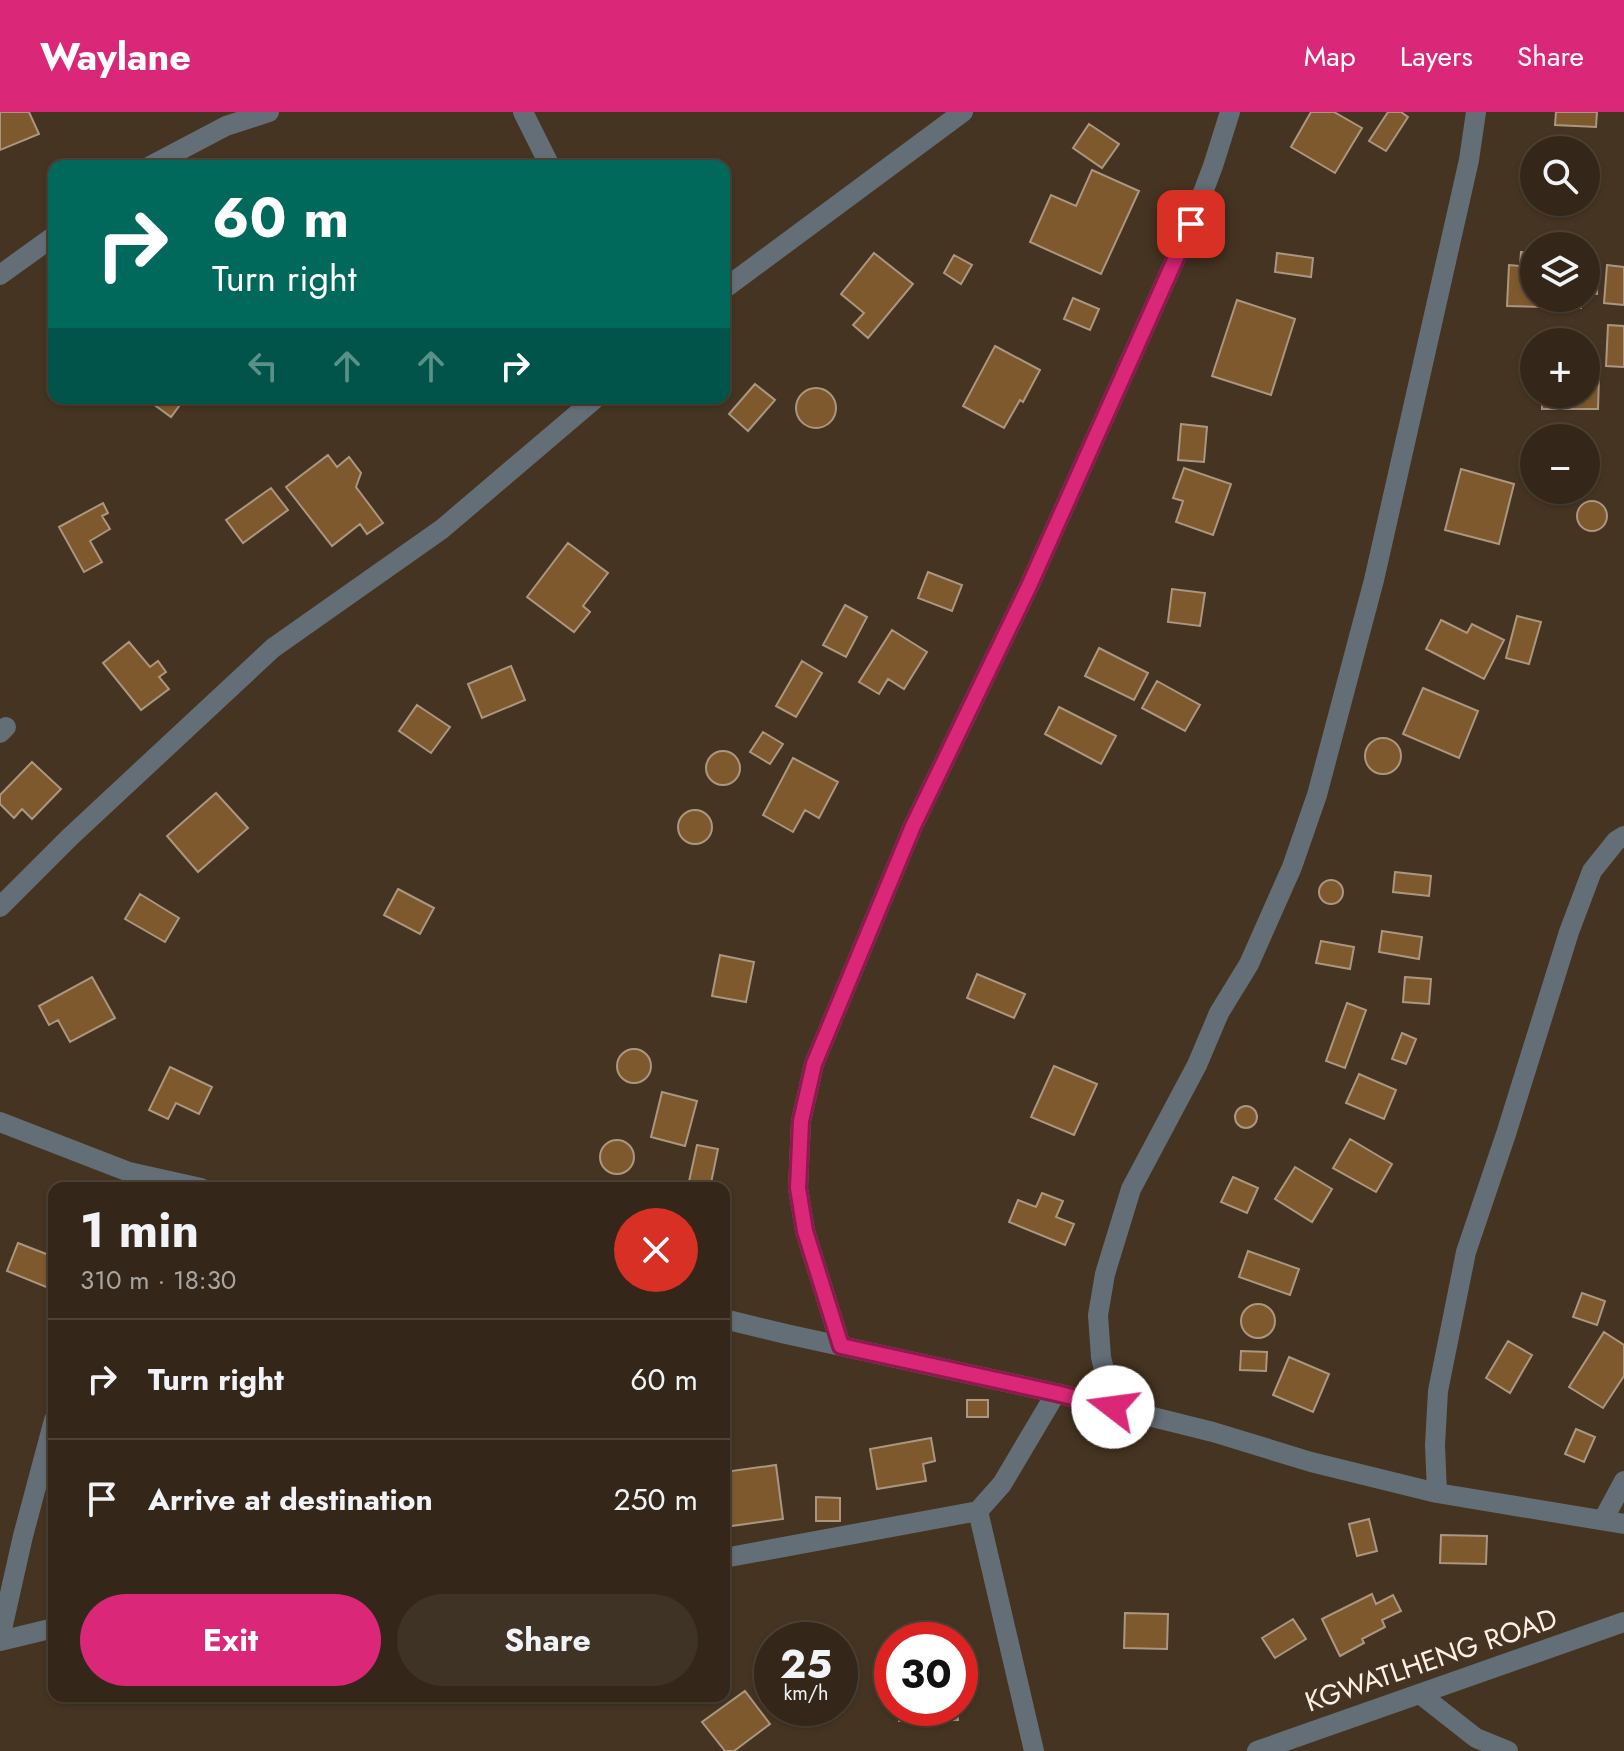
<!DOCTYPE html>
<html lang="en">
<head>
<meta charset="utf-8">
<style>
	body { margin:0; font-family:Jost,sans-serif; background:#3f3326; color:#f1f3f6; height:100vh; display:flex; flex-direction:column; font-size:30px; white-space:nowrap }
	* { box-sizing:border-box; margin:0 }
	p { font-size:26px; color:#a9a5a2 }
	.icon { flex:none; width:44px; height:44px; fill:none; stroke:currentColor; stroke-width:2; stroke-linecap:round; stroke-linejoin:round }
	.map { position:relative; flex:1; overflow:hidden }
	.side { position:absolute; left:48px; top:1070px; width:682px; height:520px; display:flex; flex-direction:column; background:#342719; border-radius:16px; box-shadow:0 2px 6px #0004,0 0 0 2px #4e4438 }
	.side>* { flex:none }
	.guide { position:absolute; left:48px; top:48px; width:682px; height:244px; border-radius:16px; box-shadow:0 2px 6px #0004,0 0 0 2px #4e4438; background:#00695c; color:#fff; overflow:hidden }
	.fabs { position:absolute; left:1520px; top:24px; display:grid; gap:16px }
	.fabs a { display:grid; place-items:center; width:80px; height:80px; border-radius:50%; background:#342719; box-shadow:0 2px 6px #0004,0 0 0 2px #4e4438; font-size:40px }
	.speed { position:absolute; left:754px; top:1510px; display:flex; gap:16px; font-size:40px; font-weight:700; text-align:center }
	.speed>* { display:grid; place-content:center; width:104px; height:104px; border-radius:50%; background:#342719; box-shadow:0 2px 6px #0004,0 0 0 2px #4e4438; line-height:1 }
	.speed small { font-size:20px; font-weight:400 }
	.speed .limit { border:12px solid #d22; background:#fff; color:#111 }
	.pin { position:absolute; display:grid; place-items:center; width:68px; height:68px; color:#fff; margin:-34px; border-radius:16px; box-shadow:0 4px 12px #0006 }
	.me { position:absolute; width:88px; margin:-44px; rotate:285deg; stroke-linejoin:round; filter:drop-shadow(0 0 6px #0008) }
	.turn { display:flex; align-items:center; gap:28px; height:168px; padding:0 32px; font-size:36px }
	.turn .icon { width:104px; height:104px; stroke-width:2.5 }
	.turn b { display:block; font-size:56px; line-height:68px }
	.lanes { display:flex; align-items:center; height:76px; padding:0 32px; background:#0003; justify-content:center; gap:40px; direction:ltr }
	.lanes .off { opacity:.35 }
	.round { display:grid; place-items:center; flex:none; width:84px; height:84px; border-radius:42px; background:#3f3326 }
	.summary { display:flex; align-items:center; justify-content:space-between; height:136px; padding:0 32px }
	h1 { font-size:48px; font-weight:700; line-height:60px }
	.primary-button { display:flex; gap:16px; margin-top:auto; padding:16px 32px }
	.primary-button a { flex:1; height:92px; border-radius:48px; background:#db2777; color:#fff; font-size:32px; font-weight:700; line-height:92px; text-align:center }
	.primary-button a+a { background:#3f3326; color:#f1f3f6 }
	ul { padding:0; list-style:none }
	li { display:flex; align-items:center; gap:24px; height:120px; padding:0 32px; border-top:2px solid #4e4438 }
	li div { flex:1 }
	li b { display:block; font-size:30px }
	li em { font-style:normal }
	header { display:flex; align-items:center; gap:48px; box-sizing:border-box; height:112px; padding:0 40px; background:#db2777; color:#fff }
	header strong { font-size:38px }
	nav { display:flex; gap:44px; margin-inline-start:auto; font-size:28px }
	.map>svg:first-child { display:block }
	.building { fill:#7e592e; stroke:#ab9680; stroke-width:2 }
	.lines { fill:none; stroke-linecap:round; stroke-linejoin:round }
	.minor { stroke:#646e76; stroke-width:20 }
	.route-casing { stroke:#8e194d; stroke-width:20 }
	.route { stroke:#db2777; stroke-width:14 }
	.labels { text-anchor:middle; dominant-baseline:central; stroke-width:8; stroke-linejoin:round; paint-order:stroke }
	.street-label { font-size:28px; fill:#fcf0e5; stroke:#453421 }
</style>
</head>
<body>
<header>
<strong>Waylane</strong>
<nav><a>Map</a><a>Layers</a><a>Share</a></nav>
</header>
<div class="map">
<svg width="1624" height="1639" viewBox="0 0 1624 1639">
	<rect width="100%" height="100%" fill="#453421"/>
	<path class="building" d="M 0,0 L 29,0 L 39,22 L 0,38 Z
		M 1311,0 L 1334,0 L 1362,16 L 1335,61 L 1291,35 Z
		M 1388,0 L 1401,0 L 1408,5 L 1386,39 L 1369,29 Z
		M 1556,0 L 1597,0 L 1596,15 L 1555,13 Z
		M 1089,12 L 1119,32 L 1102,56 L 1073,36 Z
		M 1092,58 L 1139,79 L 1101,162 L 1030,130 L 1051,83 L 1076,94 Z
		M 1521,140 L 1534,141 L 1534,186 L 1581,186 L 1581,196 L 1507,194 L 1509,153 L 1520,154 Z
		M 874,141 L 913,172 L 868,226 L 853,213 L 864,201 L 841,182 Z
		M 1277,141 L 1313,146 L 1311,165 L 1275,160 Z
		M 954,143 L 972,153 L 961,172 L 944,161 Z
		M 1607,153 L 1624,155 L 1624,193 L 1604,191 Z
		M 1586,155 L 1598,156 L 1597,182 L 1586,181 Z
		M 1073,186 L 1099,197 L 1090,218 L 1064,207 Z
		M 1237,188 L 1295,207 L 1271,283 L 1212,264 Z
		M 1608,213 L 1624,214 L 1624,255 L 1606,254 Z
		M 995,234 L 1040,258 L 1023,290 L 1020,288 L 1004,316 L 963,294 Z
		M 1586,265 L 1599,265 L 1598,297 L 1542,297 L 1542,282 L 1586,282 Z
		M 755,272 L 775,288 L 748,319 L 729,302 Z
		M796 296a20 20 0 1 1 40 0a20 20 0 1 1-40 0Z
		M 145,286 L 185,286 L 171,305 Z
		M 1181,312 L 1207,315 L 1204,350 L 1178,348 Z
		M 328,343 L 337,355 L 349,345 L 361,361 L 356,375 L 383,411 L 367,422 L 360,412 L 332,434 L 286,375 Z
		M 1184,356 L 1231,372 L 1213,423 L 1176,410 L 1183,389 L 1173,386 Z
		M 1461,357 L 1514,372 L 1499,432 L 1445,418 Z
		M 271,376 L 288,398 L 243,431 L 226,408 Z
		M1577 404a15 15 0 1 1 30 0a15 15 0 1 1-30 0Z
		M 103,391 L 108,401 L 102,404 L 110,417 L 90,429 L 102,450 L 84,460 L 59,415 Z
		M 568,431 L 608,461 L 583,494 L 590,500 L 574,520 L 527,485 Z
		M 928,460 L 962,473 L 952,499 L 918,486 Z
		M 1172,477 L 1205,481 L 1200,514 L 1168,510 Z
		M 845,493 L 867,505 L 846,545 L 823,533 Z
		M 1517,504 L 1541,510 L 1529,552 L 1506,546 Z
		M 1441,508 L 1467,521 L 1472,512 L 1504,528 L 1484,567 L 1426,537 Z
		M 892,518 L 927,540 L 904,577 L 888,567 L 879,582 L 859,570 Z
		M 129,530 L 150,555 L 158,549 L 166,560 L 159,565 L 169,577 L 141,598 L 103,551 Z
		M 1099,536 L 1148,561 L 1134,588 L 1085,564 Z
		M 802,549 L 822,561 L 796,605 L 776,594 Z
		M 511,554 L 525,588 L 482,606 L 468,572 Z
		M 1157,569 L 1200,593 L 1185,619 L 1142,596 Z
		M 1423,576 L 1478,599 L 1459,646 L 1403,622 Z
		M 417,593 L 450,615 L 431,641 L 399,619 Z
		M 1059,595 L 1116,624 L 1101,652 L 1045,622 Z
		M 763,620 L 783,632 L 770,652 L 750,640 Z
		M1365 644a18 18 0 1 1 36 0a18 18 0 1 1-36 0Z
		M706 656a17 17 0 1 1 34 0a17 17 0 1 1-34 0Z
		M 793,646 L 838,670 L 819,706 L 805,698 L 793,720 L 763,703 Z
		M 32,650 L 61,677 L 32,707 L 22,697 L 14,706 L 0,692 L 0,683 Z
		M 216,681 L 248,716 L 198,760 L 167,724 Z
		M678 715a17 17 0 1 1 34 0a17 17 0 1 1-34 0Z
		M 1395,760 L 1431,764 L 1429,784 L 1393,780 Z
		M1319 780a12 12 0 1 1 24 0a12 12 0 1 1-24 0Z
		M 398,777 L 434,796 L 420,822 L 384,803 Z
		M 140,782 L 179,806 L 165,830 L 125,807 Z
		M 1382,819 L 1422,825 L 1419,847 L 1379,840 Z
		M 1321,829 L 1354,835 L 1350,857 L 1316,851 Z
		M 720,843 L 754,850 L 746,890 L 712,884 Z
		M 977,862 L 1025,882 L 1014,906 L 967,886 Z
		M 92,865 L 115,906 L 70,930 L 58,908 L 49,913 L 39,894 Z
		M 1405,865 L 1431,867 L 1429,892 L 1403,890 Z
		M 1347,891 L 1366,898 L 1345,956 L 1326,949 Z
		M 1402,921 L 1416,927 L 1406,952 L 1392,947 Z
		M617 954a17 17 0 1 1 34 0a17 17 0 1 1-34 0Z
		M 1054,954 L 1097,972 L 1074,1023 L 1031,1005 Z
		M 170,955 L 212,975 L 199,1002 L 176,991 L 168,1007 L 149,998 Z
		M 1359,962 L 1396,978 L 1384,1007 L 1346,991 Z
		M 662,980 L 697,989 L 685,1034 L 651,1025 Z
		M1235 1005a11 11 0 1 1 22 0a11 11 0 1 1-22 0Z
		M 1350,1027 L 1392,1052 L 1376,1080 L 1333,1056 Z
		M600 1045a17 17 0 1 1 34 0a17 17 0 1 1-34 0Z
		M 697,1033 L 718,1037 L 710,1076 L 688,1074 Z
		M 1295,1055 L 1332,1077 L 1312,1110 L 1275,1087 Z
		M 1233,1065 L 1258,1076 L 1247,1101 L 1221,1090 Z
		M 1042,1081 L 1063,1089 L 1056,1105 L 1074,1112 L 1065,1133 L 1009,1110 L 1018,1088 L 1036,1095 Z
		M 18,1131 L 54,1145 L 54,1169 L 51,1177 L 7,1159 Z
		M 1248,1139 L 1299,1157 L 1290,1183 L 1239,1165 Z
		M 1582,1181 L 1605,1189 L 1597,1213 L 1573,1205 Z
		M1241 1209a17 17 0 1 1 34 0a17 17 0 1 1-34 0Z
		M 1604,1220 L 1624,1233 L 1624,1264 L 1603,1296 L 1569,1275 Z
		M 1508,1229 L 1532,1243 L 1510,1281 L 1486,1266 Z
		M 1241,1239 L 1267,1240 L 1266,1259 L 1240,1258 Z
		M 1289,1245 L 1329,1262 L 1313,1300 L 1273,1283 Z
		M 967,1288 L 988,1288 L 988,1305 L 967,1305 Z
		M 1576,1317 L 1595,1325 L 1584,1350 L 1565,1342 Z
		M 931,1326 L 935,1349 L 923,1352 L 926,1369 L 877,1377 L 870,1337 Z
		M 776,1353 L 783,1407 L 724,1415 L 724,1360 Z
		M 816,1385 L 840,1386 L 840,1409 L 816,1409 Z
		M 1369,1407 L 1377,1439 L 1357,1444 L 1349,1412 Z
		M 1441,1423 L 1487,1424 L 1486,1452 L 1440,1451 Z
		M 1372,1482 L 1376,1492 L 1393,1483 L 1401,1499 L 1382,1508 L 1385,1515 L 1362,1527 L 1364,1531 L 1340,1544 L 1322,1507 Z
		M 1125,1501 L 1168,1502 L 1167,1537 L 1124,1536 Z
		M 1293,1507 L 1306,1527 L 1275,1546 L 1262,1526 Z
		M 745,1579 L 770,1612 L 734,1639 L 725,1639 L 702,1610 Z
		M 899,1596 L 957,1596 L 958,1608 L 899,1609 Z"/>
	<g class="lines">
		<path class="minor" d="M 523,0 L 550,54
			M 150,54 L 226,14 L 269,0
			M 0,163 L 54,124
			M 724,177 L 963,0
			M 0,621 L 6,615
			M 0,795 L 70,725 L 273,536 L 442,417 L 596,286
			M 0,1010 L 129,1060 L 201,1076
			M 724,1207 L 786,1222 L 1056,1281 L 1213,1320 L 1311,1350 L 1437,1381 L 1624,1412
			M 841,1234 L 805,1119 L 798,1076 L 801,1009 L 814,952 L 913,714 L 1029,474 L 1191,112 L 1213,54 L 1230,0
			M 1113,1295 L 1101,1245 L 1098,1203 L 1105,1162 L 1131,1077 L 1197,953 L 1219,901 L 1249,852 L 1292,755 L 1317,683 L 1374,468 L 1469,48 L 1476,0
			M 1437,1381 L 1435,1333 L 1438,1279 L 1466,1140 L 1506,1022 L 1569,820 L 1592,759 L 1616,729 L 1624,724
			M 978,1399 L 1034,1639
			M 1603,1408 L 1624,1369
			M 724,1446 L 978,1399 L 1002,1372 L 1056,1281
			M 0,1526 L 23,1424 L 54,1308
			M 0,1529 L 54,1516
			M 1420,1582 L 1476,1626 L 1508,1639
			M 1257,1639 L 1624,1510"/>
	</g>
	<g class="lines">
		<g class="route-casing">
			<path id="route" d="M 1113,1295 L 1056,1281 L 841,1234 L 805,1119 L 798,1076 L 801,1009 L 814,952 L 913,714 L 1029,474 L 1191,112"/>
		</g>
		<use href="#route" class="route"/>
	</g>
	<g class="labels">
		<g class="street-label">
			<text transform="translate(1431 1548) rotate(-19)">KGWATLHENG ROAD</text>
		</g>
	</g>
</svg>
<div class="fabs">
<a><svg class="icon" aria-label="search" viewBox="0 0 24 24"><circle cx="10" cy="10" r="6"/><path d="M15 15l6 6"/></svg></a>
<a><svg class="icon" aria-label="layers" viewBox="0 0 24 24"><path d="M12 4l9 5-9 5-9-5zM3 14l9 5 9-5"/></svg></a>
<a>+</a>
<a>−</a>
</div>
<div class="speed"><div>25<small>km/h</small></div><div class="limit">30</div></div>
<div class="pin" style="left:1191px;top:112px;background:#d93025"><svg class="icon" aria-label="arrive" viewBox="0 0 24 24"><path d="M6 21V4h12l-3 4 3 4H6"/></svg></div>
<svg class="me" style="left:1113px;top:1295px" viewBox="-20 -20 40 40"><circle r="19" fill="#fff"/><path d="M0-13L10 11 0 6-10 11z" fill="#db2777"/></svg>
<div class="guide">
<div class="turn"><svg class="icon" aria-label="right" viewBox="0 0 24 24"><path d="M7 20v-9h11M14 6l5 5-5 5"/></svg><div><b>60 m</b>Turn right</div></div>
<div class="lanes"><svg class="icon off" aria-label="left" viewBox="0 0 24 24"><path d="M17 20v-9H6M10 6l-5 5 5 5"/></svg><svg class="icon off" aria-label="ahead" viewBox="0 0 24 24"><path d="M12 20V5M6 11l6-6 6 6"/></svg><svg class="icon off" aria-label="ahead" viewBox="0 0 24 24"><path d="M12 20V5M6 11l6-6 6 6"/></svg><svg class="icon" aria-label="right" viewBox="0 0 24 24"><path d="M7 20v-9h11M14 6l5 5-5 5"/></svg></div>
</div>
<section class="side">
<div class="summary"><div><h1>1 min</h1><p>310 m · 18:30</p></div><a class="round" style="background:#d93025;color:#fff"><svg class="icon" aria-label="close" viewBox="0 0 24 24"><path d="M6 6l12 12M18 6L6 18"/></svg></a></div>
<ul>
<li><svg class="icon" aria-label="right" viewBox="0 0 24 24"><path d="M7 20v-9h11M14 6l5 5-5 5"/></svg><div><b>Turn right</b></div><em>60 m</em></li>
<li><svg class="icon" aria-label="arrive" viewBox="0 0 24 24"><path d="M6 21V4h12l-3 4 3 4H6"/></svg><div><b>Arrive at destination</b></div><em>250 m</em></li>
</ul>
<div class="primary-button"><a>Exit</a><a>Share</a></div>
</section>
</div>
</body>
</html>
